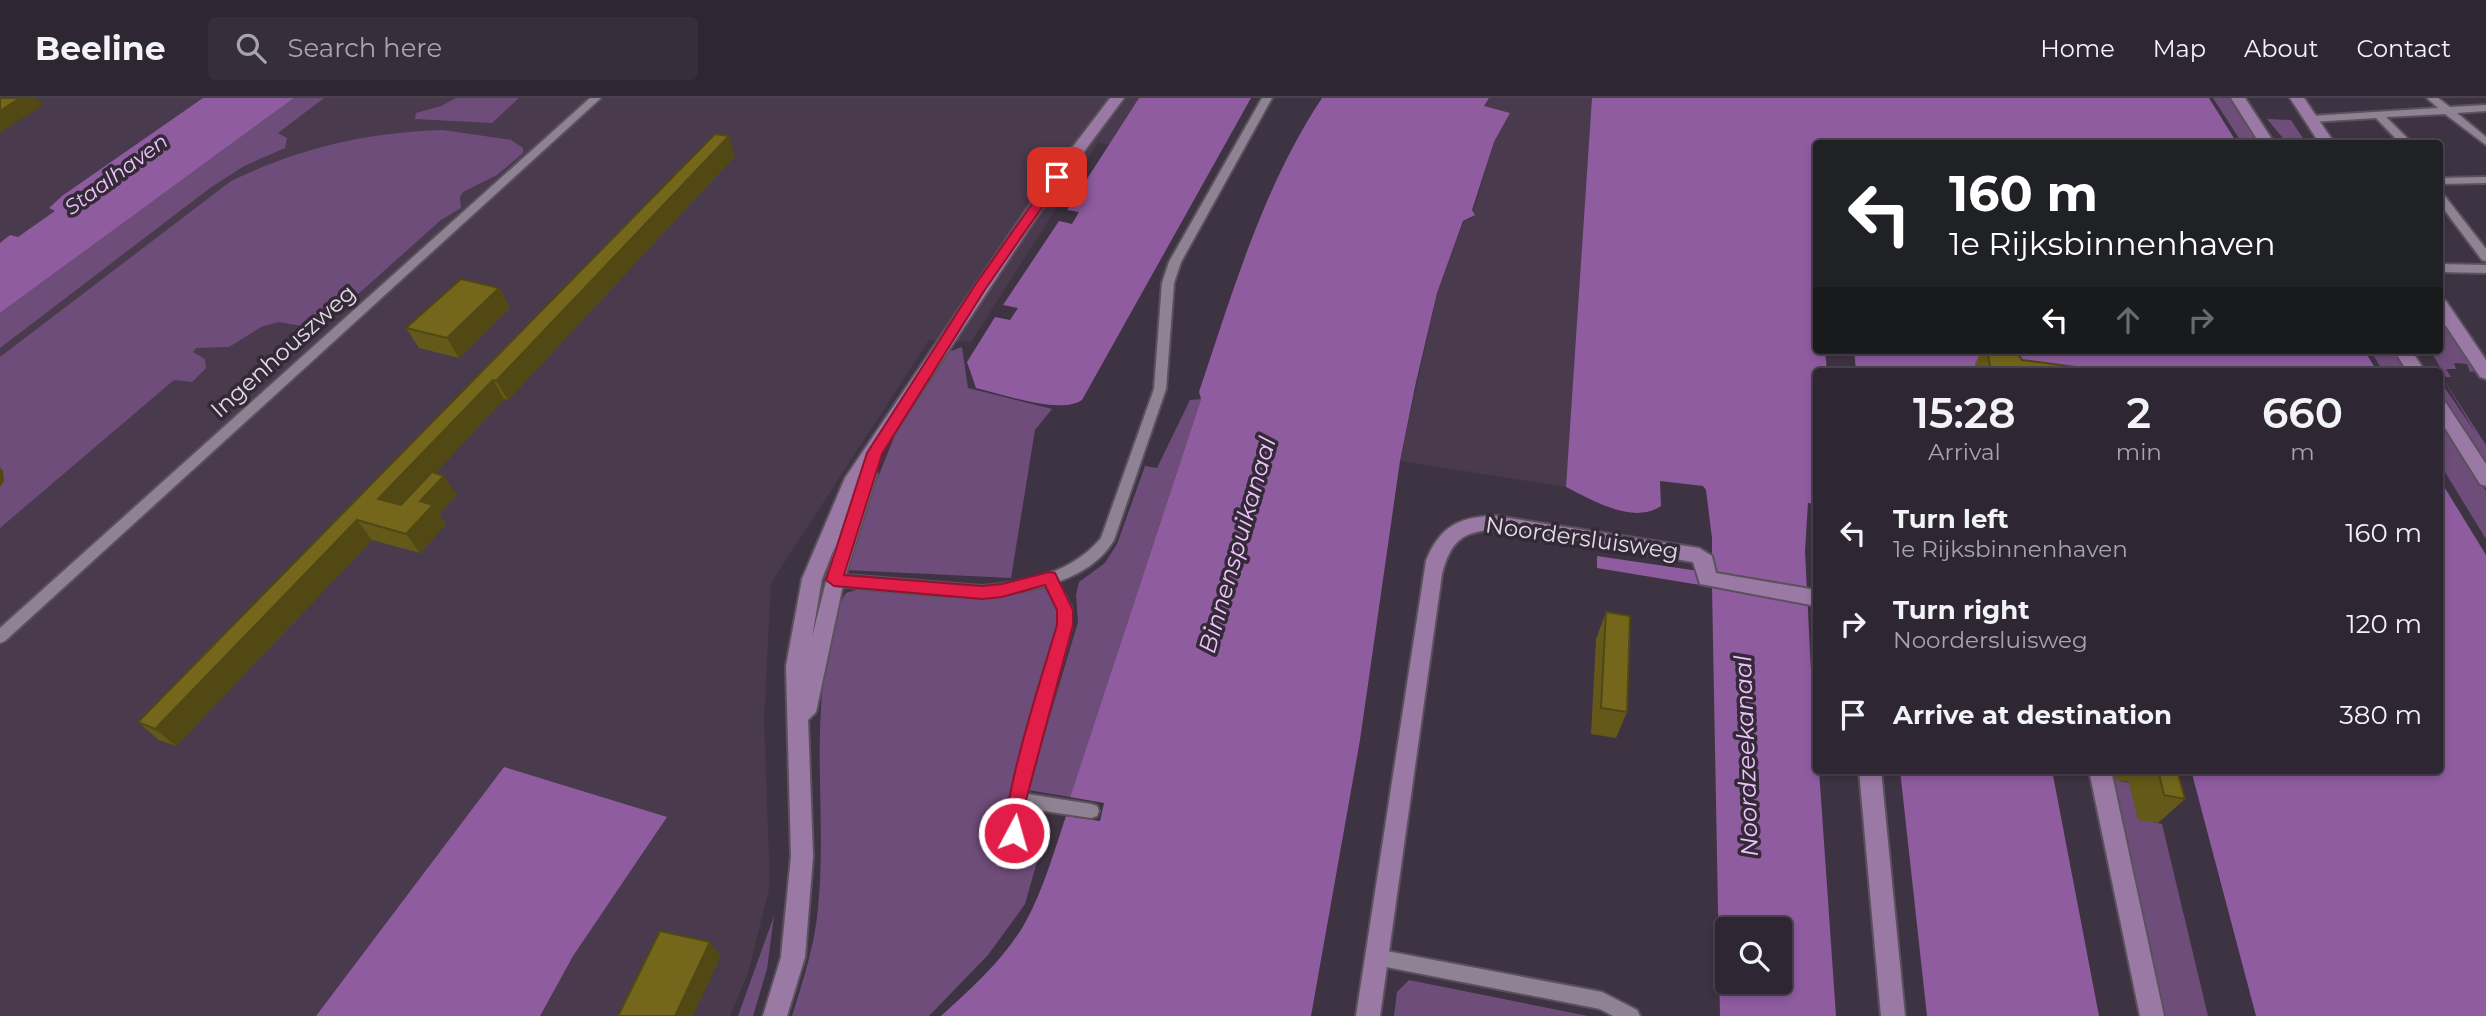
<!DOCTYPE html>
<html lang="en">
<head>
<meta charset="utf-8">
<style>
	body { margin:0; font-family:Montserrat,sans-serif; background:#362e3a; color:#f1f3f6; height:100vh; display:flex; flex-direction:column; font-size:26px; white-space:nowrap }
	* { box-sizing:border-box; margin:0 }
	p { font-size:23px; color:#a7a5ac }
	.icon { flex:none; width:38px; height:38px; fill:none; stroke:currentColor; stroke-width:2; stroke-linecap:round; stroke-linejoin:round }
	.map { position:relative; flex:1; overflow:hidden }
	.side { position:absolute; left:1813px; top:270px; width:630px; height:406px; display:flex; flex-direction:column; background:#2e2632; border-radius:7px; box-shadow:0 4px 10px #0003,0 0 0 2px #49434d }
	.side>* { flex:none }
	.hud { position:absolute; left:1813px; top:42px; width:630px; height:214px; border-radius:7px; box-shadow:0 4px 10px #0003,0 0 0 2px #49434d; background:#202124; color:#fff; overflow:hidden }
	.tools { position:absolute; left:1715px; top:819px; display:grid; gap:14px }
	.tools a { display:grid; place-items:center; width:77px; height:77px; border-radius:7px; background:#2e2632; box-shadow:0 4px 10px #0003,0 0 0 2px #49434d; font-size:35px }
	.pin { position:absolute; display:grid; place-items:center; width:60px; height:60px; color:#fff; margin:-30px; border-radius:14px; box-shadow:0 4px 10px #0006 }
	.me { position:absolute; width:77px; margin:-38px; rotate:6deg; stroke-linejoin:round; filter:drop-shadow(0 0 5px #0008) }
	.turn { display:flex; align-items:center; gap:24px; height:147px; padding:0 21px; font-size:32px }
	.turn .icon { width:91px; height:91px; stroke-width:2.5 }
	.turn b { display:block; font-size:49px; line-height:60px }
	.lanes { display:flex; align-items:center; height:66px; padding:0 21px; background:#0003; justify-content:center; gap:35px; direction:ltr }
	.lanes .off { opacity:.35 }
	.eta { display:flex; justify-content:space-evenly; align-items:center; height:119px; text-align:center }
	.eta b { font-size:42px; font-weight:600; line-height:49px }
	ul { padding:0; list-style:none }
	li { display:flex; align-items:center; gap:21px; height:91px; padding:0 21px }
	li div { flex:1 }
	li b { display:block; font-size:26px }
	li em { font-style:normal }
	header { display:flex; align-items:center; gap:42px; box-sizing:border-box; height:98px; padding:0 35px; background:#2e2632; border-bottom:2px solid #49434d }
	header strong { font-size:33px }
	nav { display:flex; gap:38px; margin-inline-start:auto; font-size:24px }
	.search { width:490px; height:63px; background:#362e3a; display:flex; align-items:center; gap:18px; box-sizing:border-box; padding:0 24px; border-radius:7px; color:#a7a5ac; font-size:26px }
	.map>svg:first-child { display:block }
	.built { fill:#493a4e }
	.green { fill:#6f4d7a }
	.water { fill:#8f5ca0; fill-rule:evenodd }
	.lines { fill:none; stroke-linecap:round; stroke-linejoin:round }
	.street-casing { stroke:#5a515d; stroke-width:4 }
	.secondary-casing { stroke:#5a515d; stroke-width:4 }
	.street { fill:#8f8393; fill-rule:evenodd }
	.secondary { fill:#9a79a4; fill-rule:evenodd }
	.wall { fill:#645918 }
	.shaded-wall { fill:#514814 }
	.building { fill:#74671c; stroke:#514814; stroke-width:2 }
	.route { fill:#e11d48; stroke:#92132f; stroke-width:2 }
	.labels { text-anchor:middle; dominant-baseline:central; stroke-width:7; stroke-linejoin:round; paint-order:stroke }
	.far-water-label { font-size:21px; font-style:italic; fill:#eec4fc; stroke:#342937 }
	.street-label { font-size:23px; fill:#e2dbe4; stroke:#342937 }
	.water-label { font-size:24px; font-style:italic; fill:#eec4fc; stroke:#342937 }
</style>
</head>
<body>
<header>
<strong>Beeline</strong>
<div class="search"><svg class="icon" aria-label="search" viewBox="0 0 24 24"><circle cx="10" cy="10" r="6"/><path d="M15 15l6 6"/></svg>Search here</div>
<nav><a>Home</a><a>Map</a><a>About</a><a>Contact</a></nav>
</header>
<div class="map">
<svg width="2486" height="918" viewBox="0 0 2486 918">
	<rect width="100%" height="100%" fill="#3e3342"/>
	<path class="built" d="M 0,0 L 1157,0 L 1125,49 L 1098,45 L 971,244 L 929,242 L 771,485 L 764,621 L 770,787 L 748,875 L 730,918 L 0,918 Z
		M 1489,0 L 1594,0 L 1566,389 L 1400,363 L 1437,195 L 1464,123 L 1471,121 L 1494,44 L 1510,16 L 1484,8 Z"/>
	<path class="green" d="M 294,0 L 324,0 L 278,35 L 287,40 L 285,50 L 244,68 L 210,90 L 0,250 L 0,215 Z
		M 456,0 L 519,0 L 492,25 L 415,21 L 416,15 L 441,8 Z
		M 2213,0 L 2233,0 L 2262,45 L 2242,45 Z
		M 2267,21 L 2291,22 L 2306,45 L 2287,45 Z
		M 443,32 L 511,42 L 523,50 L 523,55 L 497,77 L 463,94 L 460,99 L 461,110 L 441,122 L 319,231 L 279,224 L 261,229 L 229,249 L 196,250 L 193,254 L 205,261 L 206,270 L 192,284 L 174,282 L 0,430 L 0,259 L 231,83 C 299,50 368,34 443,32 Z
		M 2440,221 C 2452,240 2466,254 2479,273 L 2470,274 L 2467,266 L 2454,265 L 2456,271 L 2446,271 L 2451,279 L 2446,279 L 2430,252 L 2440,252 Z
		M 962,249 L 968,290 L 1052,311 L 1035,332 L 1011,480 L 846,472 L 858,429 L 897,332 L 948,254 Z
		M 2370,252 L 2395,252 L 2408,273 L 2383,273 Z
		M 2440,276 L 2486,347 L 2486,372 L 2440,301 L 2440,283 L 2476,335 Z
		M 1201,301 L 1070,699 L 1028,692 L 1078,524 L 1076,497 L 1079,484 L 1105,465 L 1117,446 L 1145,368 L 1157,370 L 1190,302 Z
		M 2440,321 L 2486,393 L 2486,441 L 2440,366 Z
		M 1046,490 C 1061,504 1061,514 1058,532 L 1007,716 L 1006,742 L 1023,749 L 1041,720 L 1048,725 L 1025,806 L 988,857 L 929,918 L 792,918 C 803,883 815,846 818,810 C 827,721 810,632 830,545 C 834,527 836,510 846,495 L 860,491 L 993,499 Z
		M 2112,676 L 2118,677 L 2120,683 L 2130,685 L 2138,721 L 2162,726 L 2208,918 L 2163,918 Z
		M 774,818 L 767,871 L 753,918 L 738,918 Z
		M 1409,882 L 1588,918 L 1394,918 L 1397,894 Z"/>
	<path class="water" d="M 203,0 L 294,0 L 0,215 L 0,145 L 10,137 L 18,139 L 55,113 L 49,110 L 62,98 Z
		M 1139,0 L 1251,0 L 1082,302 C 1060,317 1002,296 976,290 L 967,264 L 995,219 L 1010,222 L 1018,210 L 1003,207 L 1059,123 L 1072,126 L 1079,114 L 1067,112 Z
		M 1322,0 L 1489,0 L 1484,8 L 1510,15 L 1494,44 L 1472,112 L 1475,117 L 1463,123 L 1437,195 L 1416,284 L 1400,363 L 1360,642 L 1311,918 L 941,918 C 971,891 1005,860 1025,825 C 1043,792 1054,754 1066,718 L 1100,723 L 1104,705 L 1070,699 L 1201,301 L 1199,294 C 1233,193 1263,89 1322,0 Z
		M 1592,0 L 2209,0 L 2237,45 L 1816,46 L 1816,252 L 1825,252 L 1827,273 L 1816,273 L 1816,406 L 1808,405 L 1805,453 L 1816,672 L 1819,672 L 1836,918 L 1720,918 L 1712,489 L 1597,470 L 1597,458 L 1712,475 L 1712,440 L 1706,392 L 1703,388 L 1660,383 L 1661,408 C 1633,427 1592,402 1566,389 ZM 1727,831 L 1780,831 L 1780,884 L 1727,884 Z
		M 1854,252 L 1975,252 L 1979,255 L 1980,252 L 2364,252 L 2377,273 L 1856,273 Z
		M 2440,382 L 2486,457 L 2486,918 L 2256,918 L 2191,672 L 2440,672 Z
		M 504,669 L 667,719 L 573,858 L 540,918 L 316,918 Z
		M 1900,672 L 2052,672 L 2099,918 L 1927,918 Z"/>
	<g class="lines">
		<g class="street-casing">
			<path id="street" d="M 590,0 L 601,0 L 5,543 L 0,545 L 0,530 Z
				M 1262,0 L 1272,0 L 1181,164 L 1174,185 L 1166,291 L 1114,442 C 1101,464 1081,475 1058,484 L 1072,511 L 1072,527 L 1027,696 L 1091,706 L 1097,708 L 1099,713 L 1097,718 L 1091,720 L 1024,710 L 1020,740 L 1014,742 L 1008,740 C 998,718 1048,560 1058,527 L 1058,511 L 1046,488 C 977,508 904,493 834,488 L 829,486 L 827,482 L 829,478 L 834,476 L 982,488 C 1026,484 1071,476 1101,440 L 1154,291 L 1162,185 L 1169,164 Z
				M 2427,0 L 2438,0 L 2450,9 L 2486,7 L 2486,13 L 2457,15 L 2486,39 L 2486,47 L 2445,16 L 2386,19 L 2413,46 L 2401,46 L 2376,20 L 2311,24 L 2306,21 L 2311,18 L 2438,10 Z
				M 2486,79 L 2486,85 L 2440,86 L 2440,80 Z
				M 2440,96 L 2444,97 L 2486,151 L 2486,163 L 2482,162 L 2440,106 Z
				M 2440,166 L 2486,167 L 2486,175 L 2440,174 Z
				M 1376,851 L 1602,894 L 1637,912 L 1640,918 L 1613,918 L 1600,911 L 1376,867 L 1370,865 L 1367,859 L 1370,853 Z"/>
		</g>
		<g class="secondary-casing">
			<path id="secondary" d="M 1110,0 L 1124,0 L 1048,102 L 871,370 L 877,376 L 844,482 L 816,614 L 808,622 L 813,758 L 805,859 L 787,918 L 763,918 L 781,859 L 791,758 L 786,568 L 802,481 L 845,380 L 1037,96 ZM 835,448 L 812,539 L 822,481 Z
				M 2231,0 L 2245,0 L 2275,46 L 2260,46 Z
				M 2290,0 L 2304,0 L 2335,46 L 2320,46 Z
				M 2440,202 L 2446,203 L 2486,262 L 2486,281 L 2480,279 L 2440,219 Z
				M 2394,252 L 2411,252 L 2425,273 L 2407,273 Z
				M 2440,303 L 2446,305 L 2486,366 L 2486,388 L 2480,386 L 2440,322 Z
				M 1496,418 L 1699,450 L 1712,458 L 1716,475 L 1816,492 L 1816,508 L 1700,486 L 1693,464 L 1496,432 C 1463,432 1450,444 1442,476 L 1380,918 L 1356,918 L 1426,463 C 1439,429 1460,418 1496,418 Z
				M 1859,672 L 1881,672 L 1905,918 L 1881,918 Z
				M 2089,672 L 2111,672 L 2164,918 L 2140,918 Z"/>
		</g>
		<use href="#street" class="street"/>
		<use href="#secondary" class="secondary"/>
	</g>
	<path class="wall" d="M 715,36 L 735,58 L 508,302 L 504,301 L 435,375 L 457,397 L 439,416 L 446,426 L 420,455 L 372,442 L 176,648 L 159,642 L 138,624 Z
		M 499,190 L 510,209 L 459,260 L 419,250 L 406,230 Z
		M 1982,252 L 2016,252 L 2022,262 L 2106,273 L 1976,273 L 1975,266 Z
		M 1606,514 L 1627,614 L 1616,640 L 1591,636 L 1596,541 Z
		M 2112,672 L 2177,672 L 2185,701 L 2158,725 L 2138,722 L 2129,684 L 2116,682 Z"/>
	<path class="shaded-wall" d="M 20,0 L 37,0 L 43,7 L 0,35 L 0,13 Z
		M 729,38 L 735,58 L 508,302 L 496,283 Z
		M 499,190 L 510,209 L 459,260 L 447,240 Z
		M 493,282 L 504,301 L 393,420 L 378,401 Z
		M 0,369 L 3,373 L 4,383 L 0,389 Z
		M 444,378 L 457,397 L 439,416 L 446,426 L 420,455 L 406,436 L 420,403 Z
		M 357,422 L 372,442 L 176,648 L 155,631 Z
		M 710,844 L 721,858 L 693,918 L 675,918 Z"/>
	<path class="building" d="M 0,0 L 20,0 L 0,13 Z
		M 715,36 L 729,38 L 496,283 L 493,282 L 378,401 L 401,407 L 432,374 L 444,378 L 420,403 L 433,407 L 406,436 L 357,422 L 155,631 L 138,624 Z
		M 461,181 L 499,190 L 447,240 L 406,230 Z
		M 1987,252 L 2016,252 L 2022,262 L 2106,273 L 1991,273 Z
		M 1606,514 L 1630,518 L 1627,614 L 1601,610 Z
		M 2158,672 L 2177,672 L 2185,701 L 2164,697 Z
		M 660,833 L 710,844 L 675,918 L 618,918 Z"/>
	<path class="route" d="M 1053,76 L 1063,79 L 984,193 L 882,356 L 844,477 L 982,488 L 1002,486 L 1049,474 L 1055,475 L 1073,512 L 1073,527 L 1026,702 L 1021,741 L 1014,743 L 1008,741 C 996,715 1047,563 1057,527 L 1057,512 L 1045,487 L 1002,499 L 982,501 L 834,488 L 826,482 L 867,355 L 975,187 Z"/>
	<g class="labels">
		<g class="far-water-label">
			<text transform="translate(116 76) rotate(-36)">Staalhaven</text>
		</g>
		<g class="street-label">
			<text transform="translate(283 253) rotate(-42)">Ingenhouszweg</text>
			<text transform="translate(1582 440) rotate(8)">Noordersluisweg</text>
		</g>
		<g class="water-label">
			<text transform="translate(1237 447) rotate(-74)">Binnenspuikanaal</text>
			<text transform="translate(1746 658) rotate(-92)">Noordzeekanaal</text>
		</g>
	</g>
</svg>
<div class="tools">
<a><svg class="icon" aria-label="search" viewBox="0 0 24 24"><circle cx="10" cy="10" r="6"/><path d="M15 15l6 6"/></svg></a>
</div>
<div class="pin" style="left:1057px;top:79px;background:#d93025"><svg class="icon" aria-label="arrive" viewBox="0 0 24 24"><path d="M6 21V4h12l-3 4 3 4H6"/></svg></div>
<svg class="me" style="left:1014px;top:735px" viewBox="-20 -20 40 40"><circle r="17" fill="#e11d48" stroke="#fff" stroke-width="3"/><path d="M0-11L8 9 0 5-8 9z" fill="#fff"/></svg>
<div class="hud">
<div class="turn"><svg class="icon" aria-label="left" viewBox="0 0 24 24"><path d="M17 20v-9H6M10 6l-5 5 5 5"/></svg><div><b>160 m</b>1e Rijksbinnenhaven</div></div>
<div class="lanes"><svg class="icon" aria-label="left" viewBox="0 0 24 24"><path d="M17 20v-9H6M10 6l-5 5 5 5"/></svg><svg class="icon off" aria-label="ahead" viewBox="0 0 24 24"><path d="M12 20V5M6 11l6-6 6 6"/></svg><svg class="icon off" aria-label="right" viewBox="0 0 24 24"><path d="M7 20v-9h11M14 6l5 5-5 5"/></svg></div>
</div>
<section class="side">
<div class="eta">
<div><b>15:28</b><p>Arrival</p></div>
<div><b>2</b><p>min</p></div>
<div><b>660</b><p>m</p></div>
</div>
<ul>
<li><svg class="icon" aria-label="left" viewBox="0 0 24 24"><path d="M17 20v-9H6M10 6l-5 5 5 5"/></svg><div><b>Turn left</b><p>1e Rijksbinnenhaven</p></div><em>160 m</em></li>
<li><svg class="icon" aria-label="right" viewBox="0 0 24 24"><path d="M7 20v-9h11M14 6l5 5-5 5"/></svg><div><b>Turn right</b><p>Noordersluisweg</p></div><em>120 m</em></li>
<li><svg class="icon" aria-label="arrive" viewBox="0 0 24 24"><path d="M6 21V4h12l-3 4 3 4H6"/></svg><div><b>Arrive at destination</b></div><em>380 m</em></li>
</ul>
</section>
</div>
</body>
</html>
